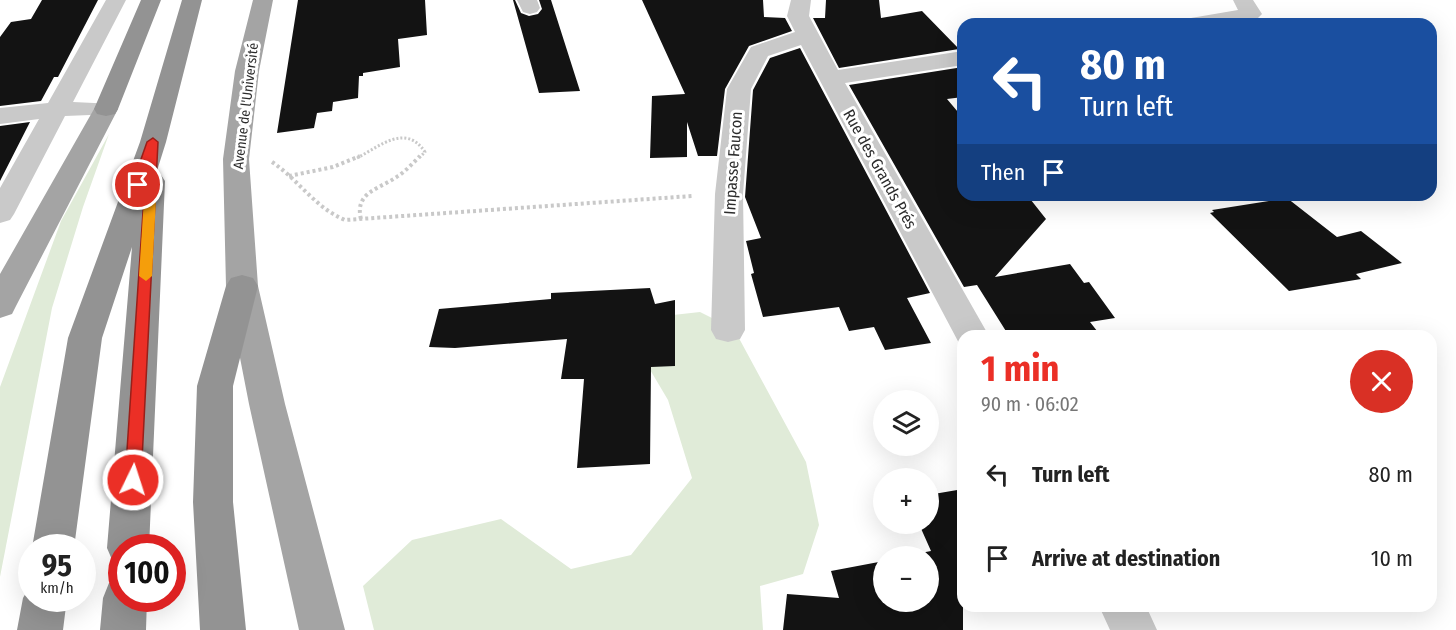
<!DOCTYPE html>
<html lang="en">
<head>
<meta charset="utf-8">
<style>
	body { margin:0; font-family:"Fira Sans Condensed",sans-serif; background:#f6f6f6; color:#222; height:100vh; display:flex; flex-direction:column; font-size:22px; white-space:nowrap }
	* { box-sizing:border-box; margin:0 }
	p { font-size:20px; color:#767676 }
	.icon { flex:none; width:33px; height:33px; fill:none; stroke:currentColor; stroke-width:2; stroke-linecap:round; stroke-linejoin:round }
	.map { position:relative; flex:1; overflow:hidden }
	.details { position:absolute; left:957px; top:330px; width:480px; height:282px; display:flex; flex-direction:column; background:#fff; border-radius:18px; box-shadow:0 6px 24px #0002 }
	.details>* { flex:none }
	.top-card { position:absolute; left:957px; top:18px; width:480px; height:183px; border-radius:18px; box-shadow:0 6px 24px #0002; background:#1a4fa0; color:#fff; overflow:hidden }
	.fabs { position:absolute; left:873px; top:390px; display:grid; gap:12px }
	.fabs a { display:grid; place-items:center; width:66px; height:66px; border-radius:50%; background:#fff; box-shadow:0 6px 24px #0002; font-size:30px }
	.speed { position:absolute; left:18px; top:534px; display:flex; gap:12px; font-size:30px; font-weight:700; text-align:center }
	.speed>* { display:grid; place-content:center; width:78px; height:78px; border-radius:50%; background:#fff; box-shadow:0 6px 24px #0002; line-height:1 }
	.speed small { font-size:15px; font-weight:400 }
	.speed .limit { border:9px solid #d22; background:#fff; color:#111 }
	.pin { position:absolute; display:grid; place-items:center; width:51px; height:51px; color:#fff; margin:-26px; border:3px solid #fff; border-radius:50%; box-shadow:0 2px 6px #0007 }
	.me { position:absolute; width:66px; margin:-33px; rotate:4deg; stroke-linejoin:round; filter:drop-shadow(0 0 4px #0008) }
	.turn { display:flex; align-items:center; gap:21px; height:126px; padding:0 24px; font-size:27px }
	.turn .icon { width:78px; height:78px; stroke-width:2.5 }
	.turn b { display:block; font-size:42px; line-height:51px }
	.then { display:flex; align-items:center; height:57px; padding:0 24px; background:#0003; gap:12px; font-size:22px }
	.round { display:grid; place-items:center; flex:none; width:63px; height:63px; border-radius:32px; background:#f6f6f6 }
	.overview { display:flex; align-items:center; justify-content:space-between; height:102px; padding:0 24px }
	h1 { font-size:36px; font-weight:700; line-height:45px; color:#eb2f26 }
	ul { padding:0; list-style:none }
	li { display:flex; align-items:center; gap:18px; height:84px; padding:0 24px }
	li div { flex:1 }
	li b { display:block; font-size:22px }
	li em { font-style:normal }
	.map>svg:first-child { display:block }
	.green { fill:#e0ebd8 }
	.building { fill:#131313 }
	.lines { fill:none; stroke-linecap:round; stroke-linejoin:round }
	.path-far1 { stroke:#c9c9c9; stroke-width:3; stroke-dasharray:2 2; stroke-linecap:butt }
	.path { stroke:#c9c9c9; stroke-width:4; stroke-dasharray:3 3; stroke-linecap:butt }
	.minor { fill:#c9c9c9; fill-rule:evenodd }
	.major { fill:#a4a4a4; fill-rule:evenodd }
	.highway { fill:#939393; fill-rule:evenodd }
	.route { fill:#eb2f26; stroke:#991f19; stroke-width:1.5 }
	.slow { fill:#f59e0b }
	.labels { text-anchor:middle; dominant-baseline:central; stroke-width:6; stroke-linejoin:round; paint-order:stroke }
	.far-street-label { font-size:14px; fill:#2c2c2c; stroke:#fff }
	.street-label { font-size:16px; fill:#2c2c2c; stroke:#fff }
</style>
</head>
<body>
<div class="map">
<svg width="1456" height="630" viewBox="0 0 1456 630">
	<rect width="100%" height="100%" fill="#fff"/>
	<path class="green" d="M 109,134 L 83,207 L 52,308 L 0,577 L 0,387 L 61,221 Z
		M 700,312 L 734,329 L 806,462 L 819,525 L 803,574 L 760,586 L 763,630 L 374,630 L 363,586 L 412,540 L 501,519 L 571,569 L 631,555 L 692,478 L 668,400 L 649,368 L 664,316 Z"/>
	<path class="building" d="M 42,0 L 98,0 L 58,77 L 54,77 L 41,101 L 0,106 L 0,37 L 11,22 L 31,19 Z
		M 298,0 L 425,0 L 427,35 L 398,39 L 400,67 L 363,73 L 363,76 L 359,76 L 358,98 L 333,102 L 332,111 L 317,113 L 314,128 L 277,133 Z
		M 513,0 L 515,0 L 521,13 L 529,16 L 538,14 L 542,9 L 539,0 L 551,0 L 580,91 L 539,93 Z
		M 642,0 L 763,0 L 764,17 L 785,18 L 792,31 L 749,46 L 725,89 L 717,156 L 698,156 L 687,122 L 687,157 L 650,158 L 652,96 L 685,94 Z
		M 826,0 L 879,0 L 881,18 L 922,11 L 959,49 L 839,68 L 813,18 L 825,18 Z
		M 800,48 L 930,293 L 907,298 L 931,343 L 885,350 L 874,327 L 849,331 L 839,307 L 763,317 L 751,274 L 754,273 L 746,241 L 761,238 L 745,197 L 753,90 L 770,58 Z
		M 963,67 L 963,97 L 947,99 L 963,118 L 963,195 L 1027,195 L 1046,219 L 995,277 L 1070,264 L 1084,283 L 1089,282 L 1115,318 L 1090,322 L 1101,336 L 1009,336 L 977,285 L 964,287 L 849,85 Z
		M 30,122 L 0,181 L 0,126 Z
		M 1287,198 L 1337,237 L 1361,231 L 1402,263 L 1356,274 L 1361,279 L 1289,291 L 1210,213 L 1214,212 L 1212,210 Z
		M 650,288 L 655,304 L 675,300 L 675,366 L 651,367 L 650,464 L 577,468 L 584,379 L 561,379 L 567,339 L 455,348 L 429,347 L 439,309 L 551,299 L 551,293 Z
		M 963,489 L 963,630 L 783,630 L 787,594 L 839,598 L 831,571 L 884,561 L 884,602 L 928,602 L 928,556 L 905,556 L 931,551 L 919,524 L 928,524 L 928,495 Z"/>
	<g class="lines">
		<path class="path-far1" d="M 357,158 C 380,146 406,123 425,152 L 419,158"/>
		<path class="path" d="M 272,162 C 299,180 314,207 345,220 L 692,196
			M 289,176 L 333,167 L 360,156
			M 361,219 C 354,192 380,189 398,176 C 406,171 413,163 420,156"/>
		<path class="minor" d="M 106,0 L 126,0 L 73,102 L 115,104 L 118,109 L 115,114 L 65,116 L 14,214 L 10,220 L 0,223 L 0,188 L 39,119 L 0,124 L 0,108 L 48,103 Z
			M 517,0 L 537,0 L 540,8 L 537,12 L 530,14 L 523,12 Z
			M 791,0 L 811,0 L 809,16 L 838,70 L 963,51 L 963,65 L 845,83 L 989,336 L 963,336 L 963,346 L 960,345 L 801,45 L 768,56 L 751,89 L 743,194 L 745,330 L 740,339 L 728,342 L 716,339 L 711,330 L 715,194 L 727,89 L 751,47 L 795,32 L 787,16 Z
			M 1233,0 L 1253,0 L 1262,14 L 1258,18 L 1229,24 L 1180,24 L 1183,19 L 1191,18 L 1238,10 Z
			M 1099,606 L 1146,606 L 1157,630 L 1110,630 Z"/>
		<path class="major" d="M 253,0 L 273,0 L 259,71 L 249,159 L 258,286 L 285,404 L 345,630 L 299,630 L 249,404 L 226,286 L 223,159 L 235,71 Z
			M 106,102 L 115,104 L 118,109 L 16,306 L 12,314 L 0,318 L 0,274 L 94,109 L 97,104 Z"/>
		<path class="highway" d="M 141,0 L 161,0 L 118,109 L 115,114 L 106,116 L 97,114 L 94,109 Z
			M 182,0 L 202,0 L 166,142 L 156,174 L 161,175 L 165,181 L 149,548 L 122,548 L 122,565 L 113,562 L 107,548 L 132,247 L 102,338 L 74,548 L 32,548 L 68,338 L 140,142 Z
			M 242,275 L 253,278 L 258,286 L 233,386 L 233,502 L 246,630 L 200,630 L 193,502 L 197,386 L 226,286 L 231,278 Z
			M 122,578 L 122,598 L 147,598 L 146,630 L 100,630 L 103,598 L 109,583 Z
			M 32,582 L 32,598 L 67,598 L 63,630 L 17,630 L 23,598 Z"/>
	</g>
	<path class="route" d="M 153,138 L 158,142 L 141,480 L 139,485 L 133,487 L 127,485 L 125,480 L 145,182 L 142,188 L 134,188 L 132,185 L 147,142 Z"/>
	<path class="slow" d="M 150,195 L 156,199 L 152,276 L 146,281 L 139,276 L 144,199 Z"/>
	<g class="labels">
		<g class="far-street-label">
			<text transform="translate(246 106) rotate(-83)">Avenue de l'Université</text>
		</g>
		<g class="street-label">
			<text transform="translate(733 163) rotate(-86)">Impasse Faucon</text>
			<text transform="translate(880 169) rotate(61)">Rue des Grands Prés</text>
		</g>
	</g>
</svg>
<div class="fabs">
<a><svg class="icon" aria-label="layers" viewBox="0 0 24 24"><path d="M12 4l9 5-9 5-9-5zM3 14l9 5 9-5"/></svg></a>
<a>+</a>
<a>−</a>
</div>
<div class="speed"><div>95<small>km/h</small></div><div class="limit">100</div></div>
<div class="pin" style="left:138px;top:185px;background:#d93025"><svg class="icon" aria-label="arrive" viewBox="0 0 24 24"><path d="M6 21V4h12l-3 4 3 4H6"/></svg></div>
<svg class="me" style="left:133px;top:480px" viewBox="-20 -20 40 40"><circle r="17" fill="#eb2f26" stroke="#fff" stroke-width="3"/><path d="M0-11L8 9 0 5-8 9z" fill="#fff"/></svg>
<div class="top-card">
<div class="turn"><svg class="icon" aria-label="left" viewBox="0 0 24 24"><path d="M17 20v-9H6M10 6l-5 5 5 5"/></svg><div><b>80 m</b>Turn left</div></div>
<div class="then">Then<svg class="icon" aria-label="arrive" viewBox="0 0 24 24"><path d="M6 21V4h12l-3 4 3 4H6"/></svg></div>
</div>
<section class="details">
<div class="overview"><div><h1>1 min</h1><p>90 m · 06:02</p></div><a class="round" style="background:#d93025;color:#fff"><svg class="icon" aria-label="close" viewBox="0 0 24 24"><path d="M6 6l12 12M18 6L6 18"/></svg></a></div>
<ul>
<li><svg class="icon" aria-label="left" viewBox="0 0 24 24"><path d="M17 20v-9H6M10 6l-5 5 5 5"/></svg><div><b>Turn left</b></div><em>80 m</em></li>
<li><svg class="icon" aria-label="arrive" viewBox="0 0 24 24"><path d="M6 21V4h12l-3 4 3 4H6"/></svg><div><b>Arrive at destination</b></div><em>10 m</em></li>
</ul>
</section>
</div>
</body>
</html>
